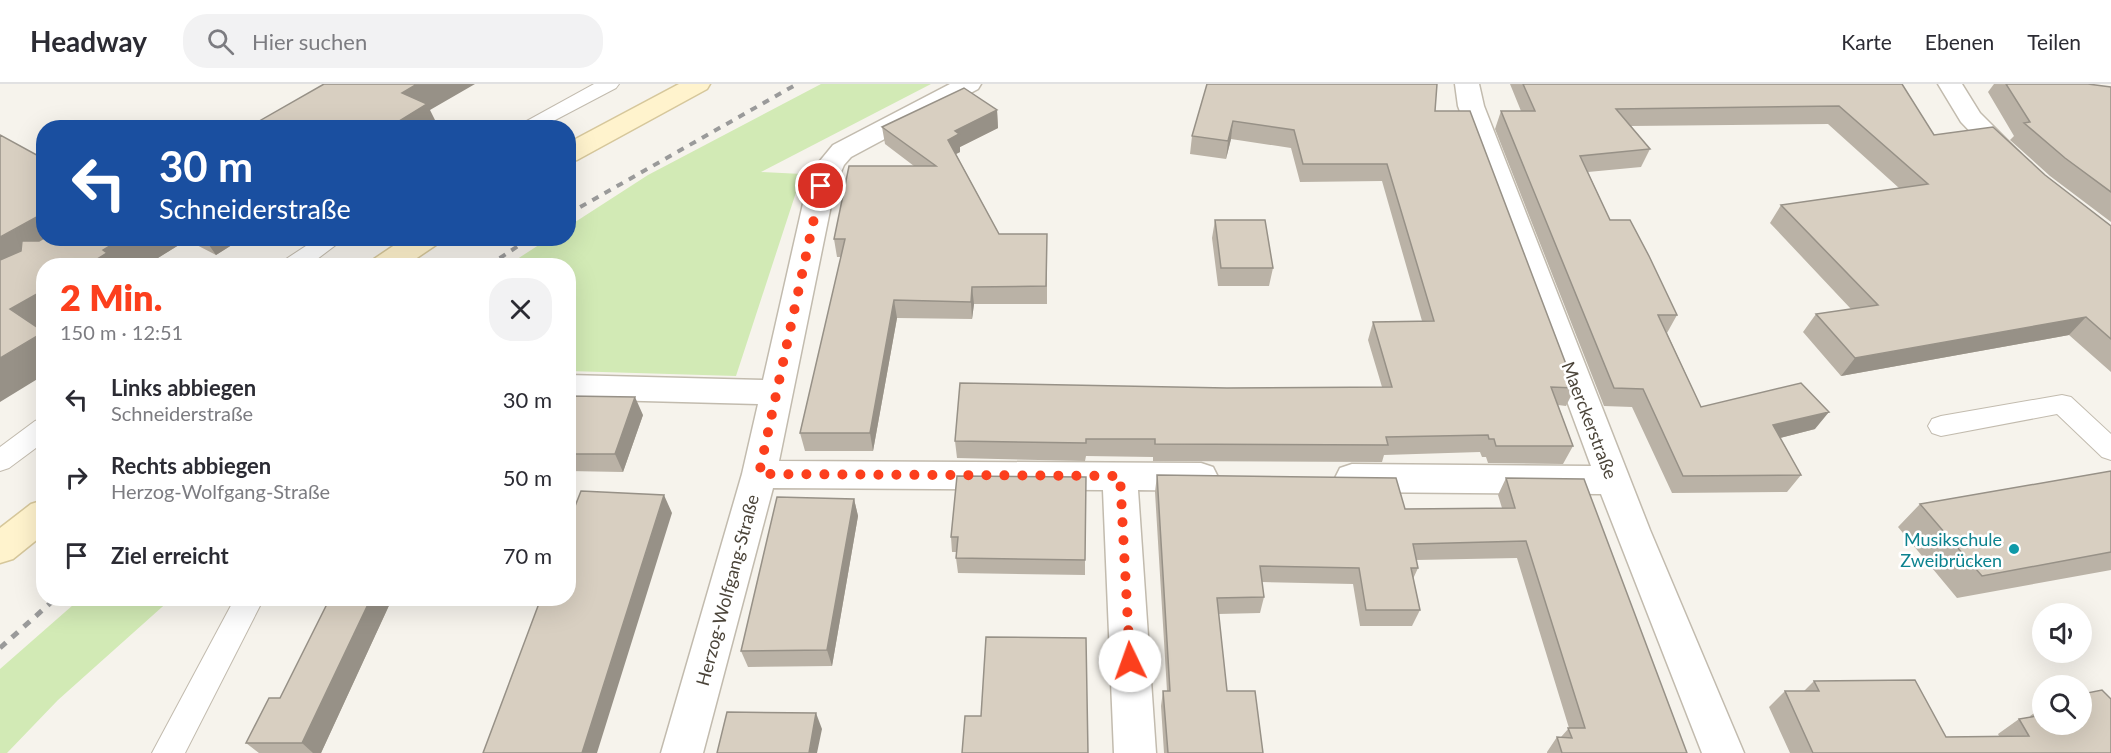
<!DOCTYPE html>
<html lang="de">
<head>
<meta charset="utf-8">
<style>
	body { margin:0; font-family:Lato,sans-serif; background:#f2f2f3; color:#2b2b33; height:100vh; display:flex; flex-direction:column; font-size:22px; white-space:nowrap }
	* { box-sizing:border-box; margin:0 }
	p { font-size:20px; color:#7c7c81 }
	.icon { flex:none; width:33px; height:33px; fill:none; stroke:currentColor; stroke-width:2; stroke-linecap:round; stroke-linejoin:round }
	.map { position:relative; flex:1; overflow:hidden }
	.side { position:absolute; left:36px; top:174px; width:540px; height:348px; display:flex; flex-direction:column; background:#fff; border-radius:24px; box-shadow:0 6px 24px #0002 }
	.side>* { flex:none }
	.hud { position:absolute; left:36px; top:36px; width:540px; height:126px; border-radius:24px; box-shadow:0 6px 24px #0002; background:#1a4fa0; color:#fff; overflow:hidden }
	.tools { position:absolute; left:2032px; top:519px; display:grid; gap:12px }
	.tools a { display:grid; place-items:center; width:60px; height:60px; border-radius:50%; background:#fff; box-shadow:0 6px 24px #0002; font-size:30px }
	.pin { position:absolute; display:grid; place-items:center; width:51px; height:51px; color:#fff; margin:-26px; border:3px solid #fff; border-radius:50%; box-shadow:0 2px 6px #0007 }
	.me { position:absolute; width:66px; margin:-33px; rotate:357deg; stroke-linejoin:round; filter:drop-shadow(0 0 4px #0008) }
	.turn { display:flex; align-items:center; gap:21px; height:126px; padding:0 24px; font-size:27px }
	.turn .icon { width:78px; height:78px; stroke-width:2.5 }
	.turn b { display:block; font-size:42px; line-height:51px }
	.round { display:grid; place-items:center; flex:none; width:63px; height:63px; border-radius:24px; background:#f2f2f3 }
	.summary { display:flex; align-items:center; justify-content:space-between; height:102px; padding:0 24px }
	h1 { font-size:36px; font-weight:800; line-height:45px; color:#fc3f1d }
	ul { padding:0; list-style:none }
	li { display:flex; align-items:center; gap:18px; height:78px; padding:0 24px }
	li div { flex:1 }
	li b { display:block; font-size:22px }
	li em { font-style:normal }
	header { display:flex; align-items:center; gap:36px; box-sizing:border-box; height:84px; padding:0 30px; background:#fff; border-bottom:2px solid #e1e1e2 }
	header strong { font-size:28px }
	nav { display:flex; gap:33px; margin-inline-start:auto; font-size:21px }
	.search { width:420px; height:54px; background:#f2f2f3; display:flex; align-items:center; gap:15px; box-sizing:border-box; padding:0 21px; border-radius:24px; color:#7c7c81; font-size:22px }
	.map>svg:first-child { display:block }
	.green { fill:#d2eab5 }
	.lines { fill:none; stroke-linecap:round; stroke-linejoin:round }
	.service-casing { stroke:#c2bbae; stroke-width:2 }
	.minor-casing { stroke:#c2bbae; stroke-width:3 }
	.secondary-casing { stroke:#d6c79b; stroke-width:3 }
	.service { fill:#fff; fill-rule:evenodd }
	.minor { fill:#fff; fill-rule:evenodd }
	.secondary { fill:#fff3cd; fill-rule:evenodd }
	.rail-far1 { stroke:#9a9a9a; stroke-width:4; stroke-dasharray:7 7; stroke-linecap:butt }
	.rail { stroke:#9a9a9a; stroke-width:5; stroke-dasharray:8 8; stroke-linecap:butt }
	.wall { fill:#bab2a6 }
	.shaded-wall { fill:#979187 }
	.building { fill:#d8cfc1; stroke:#979187; stroke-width:1.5 }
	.route { stroke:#fc3f1d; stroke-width:10; stroke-dasharray:0 18 }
	.culture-dot { fill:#0f9aa8; stroke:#fff; stroke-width:2 }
	.labels { text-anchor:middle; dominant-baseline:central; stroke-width:5; stroke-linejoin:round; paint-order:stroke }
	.street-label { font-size:18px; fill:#4b4439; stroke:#fff }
	.culture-label { font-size:18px; fill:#0d838f; stroke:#fff; text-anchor:end }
</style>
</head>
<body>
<header>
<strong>Headway</strong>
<div class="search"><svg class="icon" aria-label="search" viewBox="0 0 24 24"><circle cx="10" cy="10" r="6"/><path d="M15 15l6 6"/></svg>Hier suchen</div>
<nav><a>Karte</a><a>Ebenen</a><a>Teilen</a></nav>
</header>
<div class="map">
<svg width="2111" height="669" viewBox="0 0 2111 669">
	<rect width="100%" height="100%" fill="#f6f3ec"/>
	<path class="green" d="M 821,0 L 931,0 L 761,88 L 802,90 L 736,292 L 569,287 L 568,182 L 508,181 L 548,155 L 568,154 L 569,142 L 648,91 Z
		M 81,514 L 171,515 L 58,616 L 7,669 L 0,669 L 0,585 Z"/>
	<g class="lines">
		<g class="service-casing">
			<path id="service" d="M 594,0 L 619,0 L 616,4 L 540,44 L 514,44 Z
				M 318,154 L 345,154 L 308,182 L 280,182 L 283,177 Z
				M 2062,311 L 2071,313 L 2111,350 L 2111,376 L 2102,373 L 2057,330 L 1941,352 L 1932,349 L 1928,342 L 1932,335 L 1941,332 Z
				M 44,334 L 44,358 L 9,384 L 0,387 L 0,363 L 35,337 Z
				M 235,514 L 264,514 L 185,669 L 152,669 Z"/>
		</g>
		<g class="minor-casing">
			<path id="minor" d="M 950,0 L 981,0 L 978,5 L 851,73 L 844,81 L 835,102 L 779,377 L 1201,379 L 1213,383 L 1218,393 L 1213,403 L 1201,407 L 1138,406 L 1156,669 L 1114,669 L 1103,406 L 773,404 L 703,669 L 661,669 L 742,390 L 758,320 L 568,315 L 568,291 L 763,296 L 807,102 L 819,78 L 833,61 Z
				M 1455,0 L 1479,0 L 1484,22 L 1650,446 L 1744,669 L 1702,669 L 1601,410 L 1352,408 L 1340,404 L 1335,394 L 1340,384 L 1352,380 L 1591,382 L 1458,22 Z
				M 1938,0 L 1962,0 L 1980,29 L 2020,69 L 2024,75 L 2020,81 L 2011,83 L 2002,81 L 1961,38 Z"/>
		</g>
		<g class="secondary-casing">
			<path id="secondary" d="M 679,0 L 710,0 L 707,5 L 577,76 L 568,78 L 568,59 Z
				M 405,154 L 440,154 L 436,161 L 405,182 L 370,182 L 374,175 Z
				M 44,416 L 44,450 L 13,475 L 0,479 L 0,444 L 31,420 Z"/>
		</g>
		<use href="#service" class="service"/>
		<use href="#minor" class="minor"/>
		<use href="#secondary" class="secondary"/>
		<path class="rail-far1" d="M 568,130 L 797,0
			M 488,182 L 530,154"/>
		<path class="rail" d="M 0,564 L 56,514"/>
	</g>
	<path class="wall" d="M 1207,0 L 1435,27 L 1575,304 L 1566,322 L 1558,321 L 1573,362 L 1563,380 L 1488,379 L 1486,373 L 1482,373 L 1480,368 L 1384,371 L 1382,378 L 1153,377 L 1153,373 L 1086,372 L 1085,377 L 957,374 L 955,357 L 1227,304 L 1382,303 L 1368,256 L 1373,238 L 1422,237 L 1382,97 L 1300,98 L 1291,64 L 1231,55 L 1226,75 L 1190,70 L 1192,52 Z
		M 1510,0 L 1902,0 L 1934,51 L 2045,91 L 2111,142 L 2111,288 L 2069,251 L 1841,292 L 1803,248 L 1816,230 L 1851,225 L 1770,139 L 1781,121 L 1899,104 L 1828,40 L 1631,42 L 1650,65 L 1641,83 L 1588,88 L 1610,136 L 1677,231 L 1667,249 L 1701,323 L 1815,345 L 1780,354 L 1801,391 L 1787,408 L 1672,409 L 1632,323 L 1604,322 L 1495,45 L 1501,27 L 1521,27 Z
		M 1994,0 L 2088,0 L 2111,3 L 2111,138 L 2050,92 L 2010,56 L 2014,52 L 1988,8 Z
		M 997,26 L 998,44 L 960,63 L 960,68 L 956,70 L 999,150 L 1047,150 L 1047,220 L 974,220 L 972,235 L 897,234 L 873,367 L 805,367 L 800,349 L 841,173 L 837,173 L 834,155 L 914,82 L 885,60 L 882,43 Z
		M 1215,136 L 1273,184 L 1269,202 L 1218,202 L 1212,154 Z
		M 44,154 L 243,154 L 216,171 L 187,156 L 145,182 L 44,182 Z
		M 568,312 L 643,331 L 623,388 L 568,387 Z
		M 2111,387 L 2111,486 L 1957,514 L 1898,443 L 1920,420 Z
		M 1157,391 L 1405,425 L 1502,424 L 1498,411 L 1506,394 L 1687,669 L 1547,669 L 1547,668 L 1557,653 L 1561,653 L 1569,644 L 1517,474 L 1416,476 L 1418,484 L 1413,495 L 1420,526 L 1412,542 L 1360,542 L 1353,500 L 1262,498 L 1264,513 L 1260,529 L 1218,530 L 1227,607 L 1263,669 L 1164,669 L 1161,622 L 1163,607 L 1167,607 L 1155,408 Z
		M 957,392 L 1085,476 L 1085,491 L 958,489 L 956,474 L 956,468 L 952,468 L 951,453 Z
		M 854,415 L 858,432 L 832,582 L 748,583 L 741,567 Z
		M 330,514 L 392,515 L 321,669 L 259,669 L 246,659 L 280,614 Z
		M 1814,597 L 1946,653 L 1999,652 L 1998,650 L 2019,635 L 2031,633 L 2030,632 L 2043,623 L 2043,640 L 2111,669 L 1790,669 L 1769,623 L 1785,607 L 1804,607 Z"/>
	<path class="shaded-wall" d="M 417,0 L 475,0 L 430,26 L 439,44 L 388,44 L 402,9 Z
		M 997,26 L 998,44 L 960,63 L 960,68 L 950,73 L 948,56 L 955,47 Z
		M 1233,37 L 1231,55 L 1226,75 L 1228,57 Z
		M 44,129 L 44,154 L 0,194 L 0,153 Z
		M 123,154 L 186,154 L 187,156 L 145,182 L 86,182 L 103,166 Z
		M 204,154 L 243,154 L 216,171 Z
		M 972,203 L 974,220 L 972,235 L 971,218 Z
		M 44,206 L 44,248 L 10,225 Z
		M 894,216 L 897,234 L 873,367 L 870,349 Z
		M 2086,233 L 2069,251 L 1841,292 L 1855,274 Z
		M 44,248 L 44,291 L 0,318 L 0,274 Z
		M 635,313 L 643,331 L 623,388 L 615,370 Z
		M 1829,328 L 1815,345 L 1760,359 L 1773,341 Z
		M 664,411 L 672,429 L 597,669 L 582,669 Z
		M 854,415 L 858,432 L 832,582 L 827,566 Z
		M 371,514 L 392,515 L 321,669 L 313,669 L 302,659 Z
		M 816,629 L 822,645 L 817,669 L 809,669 Z"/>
	<path class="building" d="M 324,0 L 417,0 L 402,9 L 427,20 L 388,44 L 330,44 L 326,41 L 322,44 L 247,44 Z
		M 1207,0 L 1437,0 L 1435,27 L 1470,27 L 1575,304 L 1551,303 L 1573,362 L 1496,362 L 1494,355 L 1489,355 L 1488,351 L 1386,353 L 1388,361 L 1155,360 L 1155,355 L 1086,355 L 1086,359 L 955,357 L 960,299 L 1227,304 L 1392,303 L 1373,238 L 1434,237 L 1387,80 L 1303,80 L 1294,46 L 1233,37 L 1228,57 L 1192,52 Z
		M 1523,0 L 1902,0 L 1934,51 L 1993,43 L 2045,91 L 2111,142 L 2111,255 L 2086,233 L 1855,274 L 1816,230 L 1878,221 L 1781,121 L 1928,100 L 1839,22 L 1616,25 L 1650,65 L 1580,72 L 1610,136 L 1630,136 L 1649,172 L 1677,231 L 1658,231 L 1701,323 L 1801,299 L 1829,328 L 1773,341 L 1801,391 L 1683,392 L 1643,305 L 1614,304 L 1501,27 L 1535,27 Z
		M 2006,0 L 2088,0 L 2111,3 L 2111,108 L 2065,74 L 2024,39 L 2030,38 Z
		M 964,4 L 997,26 L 955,47 L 959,50 L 948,56 L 999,150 L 1047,150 L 1046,202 L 972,203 L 971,218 L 894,216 L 870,349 L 800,349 L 845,155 L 834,155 L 849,82 L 936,82 L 882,43 Z
		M 0,51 L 44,75 L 44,129 L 0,153 Z
		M 1215,136 L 1265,136 L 1273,184 L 1221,184 Z
		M 44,154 L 123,154 L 103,166 L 107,169 L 86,182 L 44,182 L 44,206 L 10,225 L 44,248 L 0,274 L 0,176 L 21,167 L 22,157 L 39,157 Z
		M 568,312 L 635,313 L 615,370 L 568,370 Z
		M 2111,387 L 2111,468 L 1982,492 L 1920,420 Z
		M 1157,391 L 1396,394 L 1405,425 L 1515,424 L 1506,394 L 1584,395 L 1687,669 L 1562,669 L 1557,653 L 1572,654 L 1568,644 L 1585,644 L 1526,457 L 1413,460 L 1418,484 L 1411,484 L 1420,526 L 1366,526 L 1359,484 L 1260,482 L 1264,513 L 1217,514 L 1227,607 L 1255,607 L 1263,669 L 1168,669 L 1163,607 L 1170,607 Z
		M 957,392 L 1086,393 L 1085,476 L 956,474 L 958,453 L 951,453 Z
		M 581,407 L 664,411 L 582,669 L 483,669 L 541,514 L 568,514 L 568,440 Z
		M 777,413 L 854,415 L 827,566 L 741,567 Z
		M 330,514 L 371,514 L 302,659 L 246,659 L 269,614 L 280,614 Z
		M 986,553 L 1086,554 L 1088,669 L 962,669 L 965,632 L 981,632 Z
		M 1915,596 L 1946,653 L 2029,652 L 2019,635 L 2043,631 L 2043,640 L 2082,640 L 2082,610 L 2102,606 L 2111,615 L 2111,669 L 1813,669 L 1785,607 L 1819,607 L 1814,597 Z
		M 727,628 L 816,629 L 809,669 L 717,669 Z"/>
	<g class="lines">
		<path class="route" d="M 821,102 L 759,390 L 1120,392 L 1130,577"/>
	</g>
	<circle class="culture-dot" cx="2014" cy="465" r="6"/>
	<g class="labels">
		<g class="street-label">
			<text transform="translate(1590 336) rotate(69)">Maerckerstraße</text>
			<text transform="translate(727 506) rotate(-75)">Herzog-Wolfgang-Straße</text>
		</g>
		<g class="culture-label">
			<text x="2002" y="455">Musikschule<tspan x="2002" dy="21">Zweibrücken</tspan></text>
		</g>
	</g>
</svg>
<div class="tools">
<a><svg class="icon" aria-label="sound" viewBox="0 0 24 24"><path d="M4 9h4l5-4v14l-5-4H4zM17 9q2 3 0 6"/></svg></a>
<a><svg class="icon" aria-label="search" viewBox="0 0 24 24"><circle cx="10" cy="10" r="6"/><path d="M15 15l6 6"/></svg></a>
</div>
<div class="pin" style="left:821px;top:102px;background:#d93025"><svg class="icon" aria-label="arrive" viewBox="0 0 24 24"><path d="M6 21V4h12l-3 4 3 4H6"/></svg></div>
<svg class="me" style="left:1130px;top:577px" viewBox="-20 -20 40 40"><circle r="19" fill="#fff"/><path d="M0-13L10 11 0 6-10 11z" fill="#fc3f1d"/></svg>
<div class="hud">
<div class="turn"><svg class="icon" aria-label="left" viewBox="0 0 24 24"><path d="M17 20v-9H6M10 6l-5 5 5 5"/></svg><div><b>30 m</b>Schneiderstraße</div></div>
</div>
<section class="side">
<div class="summary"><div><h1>2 Min.</h1><p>150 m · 12:51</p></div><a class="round"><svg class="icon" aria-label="close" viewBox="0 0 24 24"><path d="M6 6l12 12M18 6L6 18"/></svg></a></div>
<ul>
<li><svg class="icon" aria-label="left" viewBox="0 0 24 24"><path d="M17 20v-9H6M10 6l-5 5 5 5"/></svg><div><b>Links abbiegen</b><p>Schneiderstraße</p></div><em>30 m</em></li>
<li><svg class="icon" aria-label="right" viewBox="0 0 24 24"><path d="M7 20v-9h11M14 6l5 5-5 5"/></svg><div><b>Rechts abbiegen</b><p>Herzog-Wolfgang-Straße</p></div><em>50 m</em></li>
<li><svg class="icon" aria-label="arrive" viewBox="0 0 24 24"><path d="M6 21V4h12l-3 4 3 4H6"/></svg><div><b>Ziel erreicht</b></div><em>70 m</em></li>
</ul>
</section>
</div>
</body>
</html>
